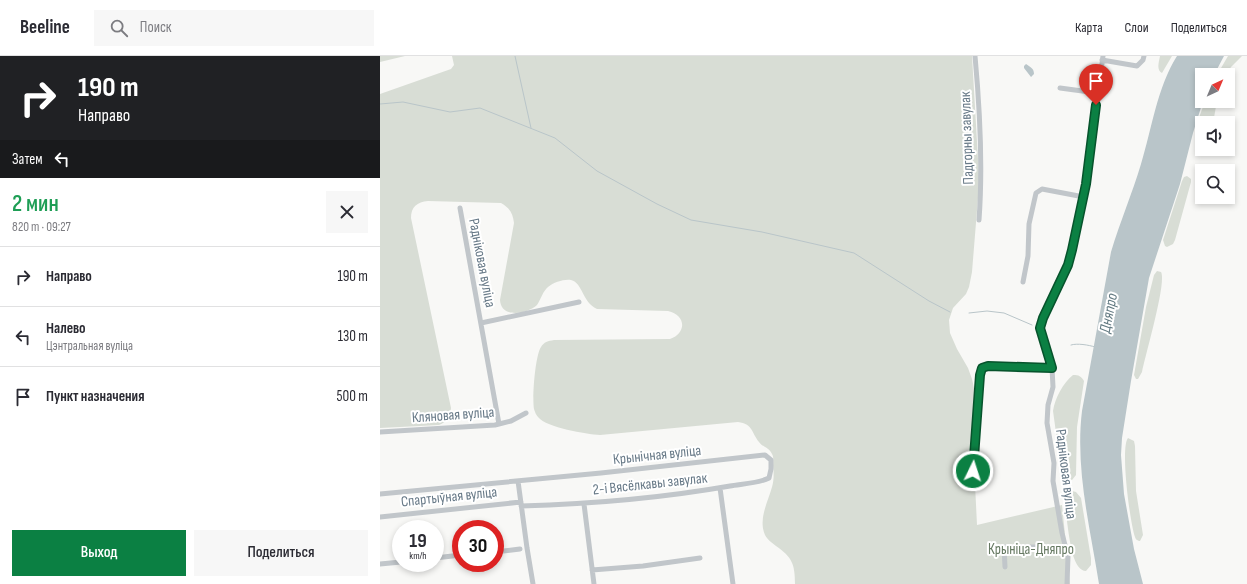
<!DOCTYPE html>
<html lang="ru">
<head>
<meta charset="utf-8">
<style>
	body { margin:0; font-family:"Sofia Sans Condensed",sans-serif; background:#f7f7f7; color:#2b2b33; height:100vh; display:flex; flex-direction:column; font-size:15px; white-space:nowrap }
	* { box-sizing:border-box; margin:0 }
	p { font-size:13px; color:#7c7c81 }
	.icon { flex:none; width:22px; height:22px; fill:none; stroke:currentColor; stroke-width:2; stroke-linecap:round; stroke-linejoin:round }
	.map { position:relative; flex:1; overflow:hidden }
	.details { display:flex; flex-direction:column; background:#fff; width:380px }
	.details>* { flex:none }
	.banner { background:#202124; color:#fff; overflow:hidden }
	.needle { width:26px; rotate:44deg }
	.fabs { position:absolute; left:815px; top:12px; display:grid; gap:8px }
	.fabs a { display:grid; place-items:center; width:40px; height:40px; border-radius:0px; background:#fff; box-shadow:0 2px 6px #0003; font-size:20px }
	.speed { position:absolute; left:12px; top:464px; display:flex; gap:8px; font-size:20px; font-weight:700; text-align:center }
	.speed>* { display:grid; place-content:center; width:52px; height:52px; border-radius:50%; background:#fff; box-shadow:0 2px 6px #0003; line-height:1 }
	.speed small { font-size:10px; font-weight:400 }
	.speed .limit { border:6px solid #d22; background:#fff; color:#111 }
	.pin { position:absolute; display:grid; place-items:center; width:34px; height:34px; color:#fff; margin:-41px -17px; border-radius:50% 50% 50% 0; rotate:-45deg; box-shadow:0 0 4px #0007 }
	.pin .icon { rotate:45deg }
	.me { position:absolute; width:44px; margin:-22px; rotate:4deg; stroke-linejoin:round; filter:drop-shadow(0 0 3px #0008) }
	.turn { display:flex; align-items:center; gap:14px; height:84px; padding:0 12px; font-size:18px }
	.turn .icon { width:52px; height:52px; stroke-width:2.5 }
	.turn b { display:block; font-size:28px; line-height:34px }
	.then { display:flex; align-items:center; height:38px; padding:0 12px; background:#0003; gap:8px; font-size:15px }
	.round { display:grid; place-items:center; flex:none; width:42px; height:42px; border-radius:0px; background:#f7f7f7 }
	.overview { display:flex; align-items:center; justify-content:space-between; height:68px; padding:0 12px }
	h1 { font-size:24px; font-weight:600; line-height:30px; color:#1e9e55 }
	.action { display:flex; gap:8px; margin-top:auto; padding:8px 12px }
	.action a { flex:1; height:46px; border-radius:0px; background:#0b8043; color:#fff; font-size:16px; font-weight:600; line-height:46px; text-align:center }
	.action a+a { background:#f7f7f7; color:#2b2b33 }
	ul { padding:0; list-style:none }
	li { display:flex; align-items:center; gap:12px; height:60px; padding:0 12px; border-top:1px solid #e1e1e2 }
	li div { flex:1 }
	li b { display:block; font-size:15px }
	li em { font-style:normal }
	header { display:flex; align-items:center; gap:24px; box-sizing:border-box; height:56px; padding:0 20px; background:#fff; border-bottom:1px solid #e1e1e2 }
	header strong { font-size:19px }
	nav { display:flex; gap:22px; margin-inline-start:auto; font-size:14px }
	.search { width:280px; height:36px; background:#f7f7f7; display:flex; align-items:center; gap:10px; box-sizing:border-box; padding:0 14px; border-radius:0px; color:#7c7c81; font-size:15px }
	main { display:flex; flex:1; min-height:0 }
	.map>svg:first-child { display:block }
	.green { fill:#d8ddd5 }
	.water { fill:#b9c5c9 }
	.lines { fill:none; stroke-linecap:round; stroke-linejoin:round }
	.stream { stroke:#b9c5c9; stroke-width:1 }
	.minor { stroke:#c1c6ca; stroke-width:5 }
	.route-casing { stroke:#07532c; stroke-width:10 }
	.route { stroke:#0b8043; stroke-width:7 }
	.labels { text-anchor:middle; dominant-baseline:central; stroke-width:4; stroke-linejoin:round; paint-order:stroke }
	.street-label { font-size:15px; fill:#677987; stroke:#fff }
	.park-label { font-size:15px; fill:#667962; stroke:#fff }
	.water-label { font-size:16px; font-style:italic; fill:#637a82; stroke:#fff }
</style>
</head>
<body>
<header>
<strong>Beeline</strong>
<div class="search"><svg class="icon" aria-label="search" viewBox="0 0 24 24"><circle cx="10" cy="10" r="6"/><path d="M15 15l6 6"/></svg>Поиск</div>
<nav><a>Карта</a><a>Слои</a><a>Поделиться</a></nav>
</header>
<main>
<section class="details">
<div class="banner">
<div class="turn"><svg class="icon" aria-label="right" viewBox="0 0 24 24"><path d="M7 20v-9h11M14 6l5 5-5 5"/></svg><div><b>190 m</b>Направо</div></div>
<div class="then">Затем<svg class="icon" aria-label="left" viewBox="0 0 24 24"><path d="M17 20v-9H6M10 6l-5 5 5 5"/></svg></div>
</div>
<div class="overview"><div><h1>2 мин</h1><p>820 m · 09:27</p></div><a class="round"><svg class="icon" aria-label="close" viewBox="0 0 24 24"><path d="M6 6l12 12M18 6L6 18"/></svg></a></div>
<ul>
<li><svg class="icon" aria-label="right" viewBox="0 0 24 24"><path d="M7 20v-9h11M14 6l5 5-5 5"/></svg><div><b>Направо</b></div><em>190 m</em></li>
<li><svg class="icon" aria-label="left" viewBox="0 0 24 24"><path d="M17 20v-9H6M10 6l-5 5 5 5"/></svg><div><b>Налево</b><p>Цэнтральная вуліца</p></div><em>130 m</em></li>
<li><svg class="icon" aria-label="arrive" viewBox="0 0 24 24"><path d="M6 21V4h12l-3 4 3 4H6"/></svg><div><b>Пункт назначения</b></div><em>500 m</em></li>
</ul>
<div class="action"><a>Выход</a><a>Поделиться</a></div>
</section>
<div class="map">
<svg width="867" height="528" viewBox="0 0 867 528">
	<rect width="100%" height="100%" fill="#f8f8f6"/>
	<path class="green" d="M 0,0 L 25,0 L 0,6 Z
		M 72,0 L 592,0 L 599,120 L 598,142 L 592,216 L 589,231 L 586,238 L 573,252 L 569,264 L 570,277 L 577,293 L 588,312 L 592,323 L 596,341 L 591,414 L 595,428 L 597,469 L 682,449 L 690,528 L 415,528 C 415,508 412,501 396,490 C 392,487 387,483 385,479 C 378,463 388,446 392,431 C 394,424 394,417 393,410 C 393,406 394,401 392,398 C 389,391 382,391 379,386 C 371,376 373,368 358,366 L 220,379 C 206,378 167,372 158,361 C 156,359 155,356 154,353 C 152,343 155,300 161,291 C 164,286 168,285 174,284 L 290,283 C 307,277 306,259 288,255 L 217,253 C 202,246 203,227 191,224 C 184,223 174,226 168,231 C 163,235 161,243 157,249 C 147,258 121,263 120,244 L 134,167 C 133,158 130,152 121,147 L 48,145 C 37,146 31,151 31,162 L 71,352 C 70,360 67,366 59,369 L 0,372 L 0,38 L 71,13 L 74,9 Z
		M 780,0 L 792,0 L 782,17 C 776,14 779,6 780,0 Z
		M 848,0 L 862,0 L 851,11 L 846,19 L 837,19 Z
		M 825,45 L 837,45 L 833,67 L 822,67 L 822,86 C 809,79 822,56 825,45 Z
		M 807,120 L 811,123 L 811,126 L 795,184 L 793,188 L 787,191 L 785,190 L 783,184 L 802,125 L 804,121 Z
		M 777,215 L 781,216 C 787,226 765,300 762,316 L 758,323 L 756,323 L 754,319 L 766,251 L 774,219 Z
		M 693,319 C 699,319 701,320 704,325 L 697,371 L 696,419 L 692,424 L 686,422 L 681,413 L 673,355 C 675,342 683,327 693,319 Z
		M 748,382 L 754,385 L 755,390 L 756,435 L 763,479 L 760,485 L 759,485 C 756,483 756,484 755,481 C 750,467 740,392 748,382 Z
		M 692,435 L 696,436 L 701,442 L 711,502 L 711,509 L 706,515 C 700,515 696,508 694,502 C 690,492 684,450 686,440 Z"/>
	<path class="water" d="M 797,0 L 844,0 L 834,19 L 822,19 L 823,45 L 813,77 L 800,128 L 769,222 L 751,325 L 742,382 L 741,399 L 744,438 L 754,493 L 763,528 L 719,528 C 710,471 695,413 702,355 L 731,196 C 740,166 752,138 761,108 C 772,72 777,32 797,0 Z
		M 646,8 C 650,11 654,12 654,18 L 651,21 L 644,12 L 644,10 Z"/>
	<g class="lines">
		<path class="stream" d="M 135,0 L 151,72
			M 0,48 L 23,46 L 70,56 L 100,52 L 175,82 L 217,115 L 277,148 L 311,164 L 382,176 L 474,197 L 549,245 L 570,256
			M 589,257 L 607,255 L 624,257 L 652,269
			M 691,289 C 697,287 709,289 715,291"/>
		<path class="minor" d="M 595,0 C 600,54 603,110 599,164
			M 722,4 L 757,10 L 763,4 L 764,0
			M 680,32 L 717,37
			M 80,152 L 119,368
			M 643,226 L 648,200 L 649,168 L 656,137 L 662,133 L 704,141
			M 101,267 L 199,246
			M 0,376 L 115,369 L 131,365 L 146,357
			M 593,415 L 600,319 L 602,312 L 608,310 L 672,312
			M 138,425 L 147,492 L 153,528
			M 340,432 L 353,528
			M 0,438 L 221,417 L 385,399 L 391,404 L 391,413 L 389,422 C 380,427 361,428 350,430 C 282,442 211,448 141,450
			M 204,448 L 214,528
			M 0,461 L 141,446
			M 115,496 L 140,493
			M 55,502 L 81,499
			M 0,508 L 21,506
			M 625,511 L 624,491 L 685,491
			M 212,514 L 263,510 L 320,502
			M 687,528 L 688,501 L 682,477 L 673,425 L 674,407 L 667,367 L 668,349 L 673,331 L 672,312 L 669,298 L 660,272 L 663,262 L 688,209 L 700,161 L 706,129 L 723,0"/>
	</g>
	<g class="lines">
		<g class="route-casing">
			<path id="route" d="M 593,415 L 600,319 L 602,312 L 608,310 L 672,312 L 660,272 L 663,262 L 688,209 L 692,194 L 706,128 L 716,49"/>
		</g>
		<use href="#route" class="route"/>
	</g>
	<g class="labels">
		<g class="street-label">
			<text transform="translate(587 82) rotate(-92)">Падгорны завулак</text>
			<text transform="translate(102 207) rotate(79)">Радніковая вуліца</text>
			<text transform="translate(73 359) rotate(-4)">Кляновая вуліца</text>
			<text transform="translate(277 399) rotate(-6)">Крынічная вуліца</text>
			<text transform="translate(686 418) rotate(83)">Радніковая вуліца</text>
			<text transform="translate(270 428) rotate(-6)">2-і Вясёлкавы завулак</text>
			<text transform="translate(69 441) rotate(-6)">Спартыўная вуліца</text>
		</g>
		<g class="park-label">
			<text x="651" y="493">Крыніца-Дняпро</text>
		</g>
		<g class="water-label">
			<text transform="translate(729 257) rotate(-79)">Дняпро</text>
		</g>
	</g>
</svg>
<div class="fabs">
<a><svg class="needle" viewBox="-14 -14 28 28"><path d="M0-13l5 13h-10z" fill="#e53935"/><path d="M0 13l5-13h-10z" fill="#7c7c81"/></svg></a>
<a><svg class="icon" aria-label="sound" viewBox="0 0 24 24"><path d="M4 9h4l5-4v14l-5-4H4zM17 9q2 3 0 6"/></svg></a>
<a><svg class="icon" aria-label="search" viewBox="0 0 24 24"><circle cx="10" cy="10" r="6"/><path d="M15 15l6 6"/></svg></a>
</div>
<div class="speed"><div>19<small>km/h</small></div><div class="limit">30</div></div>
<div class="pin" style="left:716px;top:49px;background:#d93025"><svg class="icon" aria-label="arrive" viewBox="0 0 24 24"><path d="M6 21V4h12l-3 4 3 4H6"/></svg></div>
<svg class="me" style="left:593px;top:415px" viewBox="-20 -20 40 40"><circle r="17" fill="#0b8043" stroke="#fff" stroke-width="3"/><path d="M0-11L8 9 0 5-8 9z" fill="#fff"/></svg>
</div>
</main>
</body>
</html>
